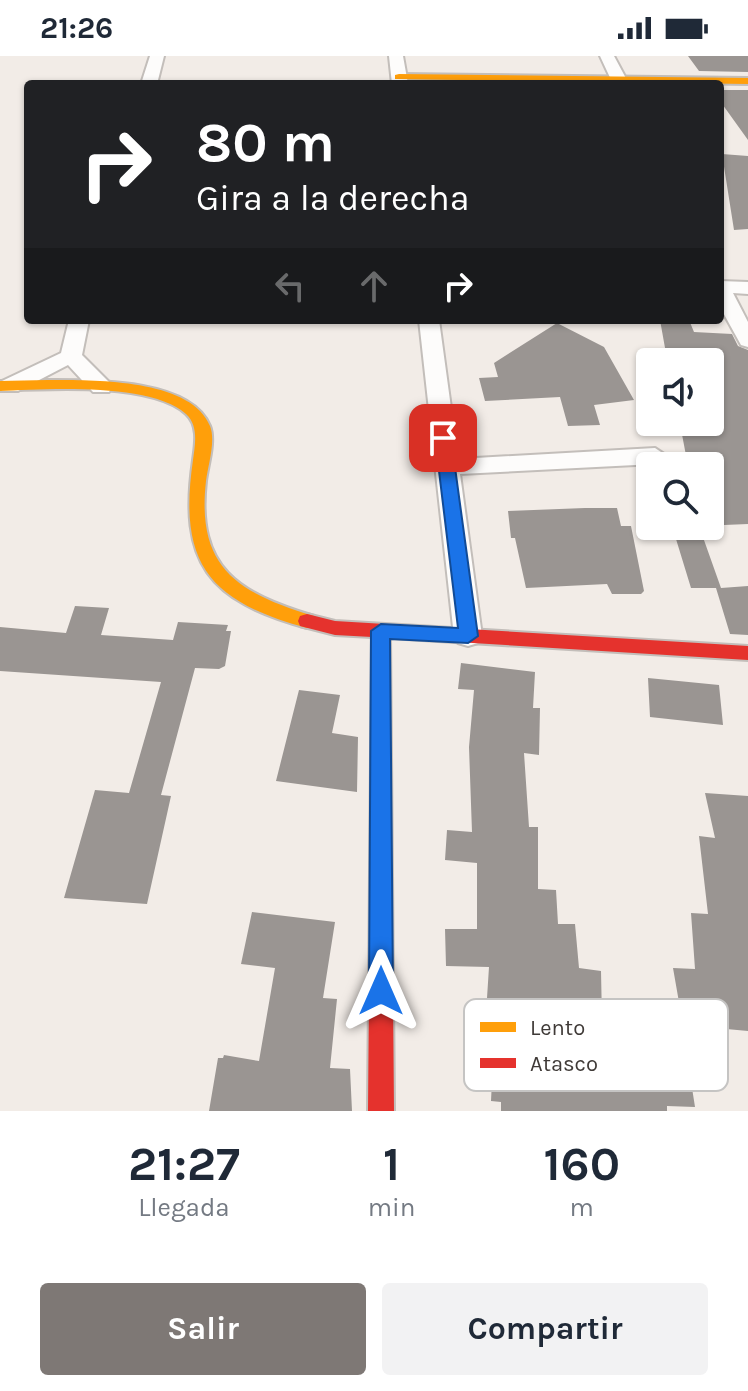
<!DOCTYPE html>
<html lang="es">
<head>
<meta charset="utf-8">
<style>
	body { margin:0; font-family:Karla,sans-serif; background:#f2f2f3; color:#1f2937; height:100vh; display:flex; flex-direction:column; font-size:30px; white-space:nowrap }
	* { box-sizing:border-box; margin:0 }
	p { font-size:26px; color:#747a83 }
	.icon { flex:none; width:44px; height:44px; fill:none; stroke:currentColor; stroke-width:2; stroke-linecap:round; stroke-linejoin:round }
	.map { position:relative; height:1055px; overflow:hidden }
	.side { display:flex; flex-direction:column; background:#fff; flex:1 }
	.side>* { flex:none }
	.top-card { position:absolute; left:24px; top:24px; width:700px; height:244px; border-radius:8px; box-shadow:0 2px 6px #0004; background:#202124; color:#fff; overflow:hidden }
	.controls { position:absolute; left:636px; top:292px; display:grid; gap:16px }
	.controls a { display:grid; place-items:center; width:88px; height:88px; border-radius:8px; background:#fff; box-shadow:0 2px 6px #0004; font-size:40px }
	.pin { position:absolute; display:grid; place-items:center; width:68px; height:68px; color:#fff; margin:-34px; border-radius:16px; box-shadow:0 4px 12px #0006 }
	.me { position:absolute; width:88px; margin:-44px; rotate:0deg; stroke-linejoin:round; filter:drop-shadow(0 0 6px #0008) }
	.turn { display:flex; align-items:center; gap:28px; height:168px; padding:0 40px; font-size:36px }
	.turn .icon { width:104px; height:104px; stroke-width:2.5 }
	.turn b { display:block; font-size:56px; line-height:68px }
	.lanes { display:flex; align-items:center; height:76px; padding:0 40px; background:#0003; justify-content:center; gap:40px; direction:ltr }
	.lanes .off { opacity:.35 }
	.eta { display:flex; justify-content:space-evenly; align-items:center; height:136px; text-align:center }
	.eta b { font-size:48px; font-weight:700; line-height:56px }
	.primary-button { display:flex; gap:16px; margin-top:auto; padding:16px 40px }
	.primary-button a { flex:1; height:92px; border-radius:8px; background:#7e7875; color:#fff; font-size:32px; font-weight:700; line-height:92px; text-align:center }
	.primary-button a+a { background:#f2f2f3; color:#1f2937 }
	.status { display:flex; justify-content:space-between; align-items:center; height:56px; padding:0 40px; background:#fff; direction:ltr }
	.status svg { height:22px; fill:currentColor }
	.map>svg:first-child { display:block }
	.building { fill:#9a9592 }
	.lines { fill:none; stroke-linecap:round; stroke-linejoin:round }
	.street-casing { stroke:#c3beba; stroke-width:4 }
	.slow-casing { stroke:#c3beba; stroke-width:4 }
	.jam-casing { stroke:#c3beba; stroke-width:4 }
	.street { fill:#fdfcfb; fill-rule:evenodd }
	.slow { fill:#ff9f0a; fill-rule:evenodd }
	.jam { fill:#e5322d; fill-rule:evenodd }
	.route { fill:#1a73e8; stroke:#114b97; stroke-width:2 }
	.key { fill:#fff; stroke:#c5c4c3; stroke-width:2 }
	.key-label { font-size:22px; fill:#3f3a37 }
</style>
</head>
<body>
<div class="status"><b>21:26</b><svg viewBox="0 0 49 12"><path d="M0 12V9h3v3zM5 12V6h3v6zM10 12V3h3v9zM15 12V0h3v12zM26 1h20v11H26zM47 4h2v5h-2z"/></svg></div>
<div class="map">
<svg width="748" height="1055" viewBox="0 0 748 1055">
	<rect width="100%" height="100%" fill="#f2ece7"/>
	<path class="building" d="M 688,0 L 748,0 L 748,16 L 699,15 Z
		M 720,34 L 748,34 L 748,84 L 720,45 Z
		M 722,98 L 748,100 L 748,173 L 734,174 Z
		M 660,264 L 689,264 L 694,276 L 732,278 L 738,290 L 748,294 L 748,468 L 724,469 L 710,422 L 710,410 L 688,410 L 680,368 L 710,369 L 710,305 L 667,303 Z
		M 557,267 L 604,291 L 634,344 L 594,349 L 600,369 L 568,370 L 560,341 L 485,345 L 479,322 L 498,321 L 494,307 Z
		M 585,452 L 617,452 L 621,470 L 631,470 L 644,535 L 641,538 L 612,538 L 607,528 L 526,532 L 515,482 L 511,482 L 508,455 Z
		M 672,470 L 699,470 L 721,532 L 748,530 L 748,579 L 730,578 L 716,532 L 691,532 Z
		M 75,550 L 109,552 L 101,579 L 173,584 L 178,566 L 228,569 L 226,575 L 231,575 L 225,610 L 219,613 L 195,612 L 161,739 L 171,740 L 147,848 L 64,842 L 95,734 L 129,737 L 161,626 L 0,615 L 0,571 L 66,577 Z
		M 461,607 L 535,616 L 533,652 L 540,652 L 539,699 L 524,697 L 529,771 L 538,771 L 538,833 L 556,834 L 558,868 L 575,868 L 579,912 L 601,915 L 602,963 L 682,968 L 695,1051 L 667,1050 L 667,1055 L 501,1055 L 501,1046 L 491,1045 L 496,943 L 487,942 L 489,911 L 446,910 L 445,873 L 477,873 L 477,807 L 445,804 L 447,774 L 472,776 L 469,691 L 474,634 L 458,633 Z
		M 648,622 L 719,629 L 723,669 L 650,661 Z
		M 299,634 L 340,639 L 332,677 L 358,681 L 357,736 L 276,725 Z
		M 705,737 L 748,740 L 748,975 L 683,969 L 673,912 L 695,913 L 691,857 L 708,858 L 699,780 L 715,782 Z
		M 252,856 L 335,866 L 323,942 L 337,943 L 330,1012 L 350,1013 L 352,1055 L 209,1055 L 218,1002 L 223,1002 L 224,999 L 259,1005 L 275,912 L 241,908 Z"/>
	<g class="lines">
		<g class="street-casing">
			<path id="street" d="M 150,0 L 164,0 L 157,28 L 141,28 Z
				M 389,0 L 403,0 L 408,28 L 392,28 Z
				M 600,0 L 614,0 L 629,28 L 613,28 Z
				M 720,225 L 748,226 L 748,238 L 733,237 L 748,266 L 748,291 L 741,289 L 720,251 Z
				M 69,264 L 89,264 L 82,299 L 109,326 L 112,331 L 109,336 L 93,336 L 68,309 L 18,335 L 2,335 L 2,325 L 61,297 Z
				M 419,264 L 439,264 L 458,403 L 655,392 L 667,400 L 655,408 L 460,418 L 482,580 L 478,587 L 468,590 L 458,587 L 454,580 Z"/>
		</g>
		<g class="slow-casing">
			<path id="slow" d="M 399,18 L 748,22 L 748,28 L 395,23 L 395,19 Z
				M 48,324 C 91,324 191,322 210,370 C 216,385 208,409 206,425 C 196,513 239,537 314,560 L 316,565 L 314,570 L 307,572 C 208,545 178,507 193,404 C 195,389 199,370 186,358 C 151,326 45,333 0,335 L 0,325 Z"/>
		</g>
		<g class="jam-casing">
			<path id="jam" d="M 307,558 L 335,565 L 748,590 L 748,604 L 390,582 L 394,1055 L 368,1055 L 372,581 L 335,579 L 300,570 L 298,565 L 300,560 Z"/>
		</g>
		<use href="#street" class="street"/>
		<use href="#slow" class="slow"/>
		<use href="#jam" class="jam"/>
	</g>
	<path class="route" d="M 443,376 L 451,382 L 478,580 L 468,587 L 390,583 L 393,935 L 390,944 L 381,947 L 373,944 L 369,935 L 371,575 L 381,568 L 458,572 L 435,382 Z"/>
	<rect x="464" y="943" width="264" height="92" rx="12" class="key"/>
	<rect x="480" y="966" width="36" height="10" fill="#ff9f0a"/>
	<rect x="480" y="1002" width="36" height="10" fill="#e5322d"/>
	<g class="key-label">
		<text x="530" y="979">Lento</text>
		<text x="530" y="1015">Atasco</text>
	</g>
</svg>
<div class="controls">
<a><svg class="icon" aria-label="sound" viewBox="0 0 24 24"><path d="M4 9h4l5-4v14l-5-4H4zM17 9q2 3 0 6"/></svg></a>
<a><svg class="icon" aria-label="search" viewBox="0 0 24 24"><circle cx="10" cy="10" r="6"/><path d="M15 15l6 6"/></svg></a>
</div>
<div class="pin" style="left:443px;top:382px;background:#d93025"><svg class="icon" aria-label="arrive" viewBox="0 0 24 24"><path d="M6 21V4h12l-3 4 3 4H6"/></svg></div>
<svg class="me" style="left:381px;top:935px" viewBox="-20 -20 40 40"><path d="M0-17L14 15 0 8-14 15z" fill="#1a73e8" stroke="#fff" stroke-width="4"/></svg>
<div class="top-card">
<div class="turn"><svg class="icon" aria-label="right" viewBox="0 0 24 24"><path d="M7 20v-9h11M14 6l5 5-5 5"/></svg><div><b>80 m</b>Gira a la derecha</div></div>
<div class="lanes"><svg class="icon off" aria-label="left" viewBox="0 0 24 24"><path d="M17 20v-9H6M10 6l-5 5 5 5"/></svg><svg class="icon off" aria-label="ahead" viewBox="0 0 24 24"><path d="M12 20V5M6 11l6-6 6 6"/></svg><svg class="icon" aria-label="right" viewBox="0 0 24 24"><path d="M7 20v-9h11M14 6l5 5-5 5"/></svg></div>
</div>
</div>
<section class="side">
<div class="eta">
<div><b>21:27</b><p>Llegada</p></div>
<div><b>1</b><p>min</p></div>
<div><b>160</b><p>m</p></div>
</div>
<div class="primary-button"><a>Salir</a><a>Compartir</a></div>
</section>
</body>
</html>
